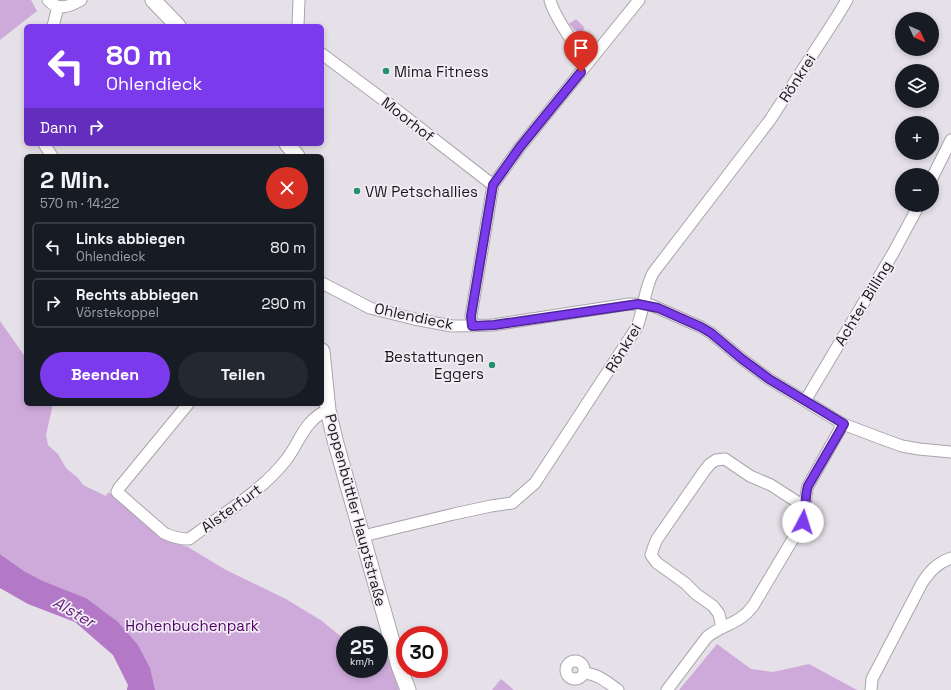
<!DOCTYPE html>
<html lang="de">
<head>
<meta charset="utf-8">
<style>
	body { margin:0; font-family:"Space Grotesk",sans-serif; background:#242831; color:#f1f3f6; height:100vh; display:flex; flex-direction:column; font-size:15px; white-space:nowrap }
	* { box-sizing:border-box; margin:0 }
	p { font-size:13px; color:#9ea1a6 }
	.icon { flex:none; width:22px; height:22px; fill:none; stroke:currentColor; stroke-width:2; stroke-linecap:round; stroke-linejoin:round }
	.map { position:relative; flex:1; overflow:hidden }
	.panel { position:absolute; left:24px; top:154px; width:300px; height:252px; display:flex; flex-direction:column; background:#171b24; border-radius:6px; box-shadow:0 2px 6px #0003 }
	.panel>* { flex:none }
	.guide { position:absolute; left:24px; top:24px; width:300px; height:122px; border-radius:6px; box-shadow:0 2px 6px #0003; background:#7c3aed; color:#fff; overflow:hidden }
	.needle { width:26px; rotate:135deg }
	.tools { position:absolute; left:895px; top:12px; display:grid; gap:8px }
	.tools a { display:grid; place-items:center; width:44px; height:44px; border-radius:50%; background:#171b24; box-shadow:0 2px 6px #0003; font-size:20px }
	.speed { position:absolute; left:336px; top:626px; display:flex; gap:8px; font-size:20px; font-weight:700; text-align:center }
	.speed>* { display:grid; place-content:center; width:52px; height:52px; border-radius:50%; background:#171b24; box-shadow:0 2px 6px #0003; line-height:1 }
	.speed small { font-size:10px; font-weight:400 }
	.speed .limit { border:6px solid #d22; background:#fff; color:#111 }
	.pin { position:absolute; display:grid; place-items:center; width:34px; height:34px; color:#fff; margin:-41px -17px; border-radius:50% 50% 50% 0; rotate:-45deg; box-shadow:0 0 4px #0007 }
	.pin .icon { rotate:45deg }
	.me { position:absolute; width:44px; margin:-22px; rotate:5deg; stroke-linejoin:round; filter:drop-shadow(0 0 3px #0008) }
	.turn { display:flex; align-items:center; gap:14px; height:84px; padding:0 16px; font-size:18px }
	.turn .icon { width:52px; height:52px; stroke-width:2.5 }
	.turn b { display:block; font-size:28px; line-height:34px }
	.then { display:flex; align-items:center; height:38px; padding:0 16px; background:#0003; gap:8px; font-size:15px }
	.round { display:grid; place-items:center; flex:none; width:42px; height:42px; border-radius:21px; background:#242831 }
	.headline { display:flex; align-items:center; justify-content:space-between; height:68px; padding:0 16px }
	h1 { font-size:24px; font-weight:700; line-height:30px }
	.cta { display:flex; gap:8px; margin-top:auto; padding:8px 16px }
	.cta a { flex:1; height:46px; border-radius:24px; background:#7c3aed; color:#fff; font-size:16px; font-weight:700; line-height:46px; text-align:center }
	.cta a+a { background:#242831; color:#f1f3f6 }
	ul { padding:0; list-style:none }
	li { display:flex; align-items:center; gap:12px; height:50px; margin:0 8px 6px; padding:0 8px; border:2px solid #363941; border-radius:6px }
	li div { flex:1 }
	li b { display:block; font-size:15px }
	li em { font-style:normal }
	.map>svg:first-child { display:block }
	.green { fill:#ceaadb }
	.water { fill:#b379c7 }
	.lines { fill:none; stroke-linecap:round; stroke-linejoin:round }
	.street-casing { stroke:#aaa4ac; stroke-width:13 }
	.secondary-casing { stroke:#aaa4ac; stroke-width:17 }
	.street { stroke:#fff; stroke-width:11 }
	.secondary { stroke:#fff; stroke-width:15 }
	.route-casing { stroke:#51269a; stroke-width:10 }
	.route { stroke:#7c3aed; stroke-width:7 }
	.poi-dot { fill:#25906e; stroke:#f3edf6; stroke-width:1.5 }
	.labels { text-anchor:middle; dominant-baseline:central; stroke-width:3.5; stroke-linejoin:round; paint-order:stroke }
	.poi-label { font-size:15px; fill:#1b181b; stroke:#f3edf6; text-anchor:start }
	.street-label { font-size:15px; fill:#1b181b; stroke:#f3edf6 }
	.park-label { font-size:15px; fill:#520268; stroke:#f3edf6 }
	.water-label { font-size:16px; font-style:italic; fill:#671f7d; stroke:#f3edf6 }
</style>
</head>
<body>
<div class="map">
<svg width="951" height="690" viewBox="0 0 951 690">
	<rect width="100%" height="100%" fill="#e6e0e8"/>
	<path class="green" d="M 0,0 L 31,0 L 37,11 L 0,40 Z
		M 576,19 L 584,27 L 583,33 L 578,33 L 569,24 Z
		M 0,321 L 26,358 L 26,404 L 53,404 L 46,435 L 48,445 L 58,454 L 66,468 L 78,478 L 83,485 L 106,496 L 108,492 L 168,541 L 188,547 L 226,570 L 286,599 L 322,621 L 345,640 L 345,669 L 379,669 L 380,637 L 399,690 L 127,690 L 128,685 L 86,598 L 43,581 L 24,571 L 0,554 Z
		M 717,644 L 751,669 L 773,672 L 809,664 L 857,690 L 679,690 Z
		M 501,679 L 514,690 L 492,690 Z"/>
	<path class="water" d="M 0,554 L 24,571 L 43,581 L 86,598 L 118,622 L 138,645 L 150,668 L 155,690 L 127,690 L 128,685 L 113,655 L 75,622 L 28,604 L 0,588 Z"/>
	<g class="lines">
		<g class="street-casing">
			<path id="street" d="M 48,0 C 58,11 69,7 81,0
				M 550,0 C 554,16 577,50 589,62
				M 53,26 L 58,7
				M 298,26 L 299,0
				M 322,54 L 385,101 L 493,185
				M 44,144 L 52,156
				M 932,178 L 951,140
				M 322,283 L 370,308 L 414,319 L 452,326 L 493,325 L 629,304 L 651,305 L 701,327 L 711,333 L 742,359 L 769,379 L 843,424 L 880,438 L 902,446 L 919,449 L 951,452
				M 473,326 L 471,316 L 493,185 L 520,147 L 639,0
				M 805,401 L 892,255 L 919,205
				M 188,404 L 119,488 L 117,492 L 164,533 C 172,537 179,539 189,539 C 222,514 260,493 286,460 C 300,442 304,420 328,410
				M 363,536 L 454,514 L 491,506 L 512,503 L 535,483 L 637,327 C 644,309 644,290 653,273 L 770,120 L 838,15 L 847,0
				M 722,628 L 719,614 L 713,606 L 696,594 L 685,583 L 657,563 L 651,555 L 654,546 L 657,539 L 705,470 L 710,464 L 716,460 L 725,459 L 750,476 L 771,485 L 805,507
				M566 670a9 9 0 1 1 18 0a9 9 0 1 1-18 0Z
				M 584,673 C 598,674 607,682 618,690
				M 667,690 L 707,637 C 723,624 740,624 753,606 L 803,522 C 807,510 804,498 808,486 L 843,424
				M 871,690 L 872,679 L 922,583 C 930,571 937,563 951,558"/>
		</g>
		<g class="secondary-casing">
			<path id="secondary" d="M 153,0 L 178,26
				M 287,144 L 297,156
				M 322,351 L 328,410 L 335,440 L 399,666 L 408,690"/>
		</g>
		<use href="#street" class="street"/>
		<use href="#secondary" class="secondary"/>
	</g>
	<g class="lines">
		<g class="route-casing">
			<path id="route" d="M 581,72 L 520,147 L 493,185 L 471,316 L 472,326 L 494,325 L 638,304 L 658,308 L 701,327 L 711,333 L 742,359 L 769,379 L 844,424 L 808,486 C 804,498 807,510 803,522"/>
		</g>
		<use href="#route" class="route"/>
	</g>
	<g class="poi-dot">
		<circle cx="386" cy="71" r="4"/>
		<circle cx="357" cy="191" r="4"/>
		<circle cx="492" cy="365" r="4"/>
	</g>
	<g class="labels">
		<g class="poi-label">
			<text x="394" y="71">Mima Fitness</text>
			<text x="365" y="191">VW Petschallies</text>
			<text x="484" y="356" text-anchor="end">Bestattungen<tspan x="484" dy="17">Eggers</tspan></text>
		</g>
		<g class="street-label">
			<text transform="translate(797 78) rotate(-57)">Rönkrei</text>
			<text transform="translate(408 119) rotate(38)">Moorhof</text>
			<text transform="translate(863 303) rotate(-59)">Achter Billing</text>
			<text transform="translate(414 316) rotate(12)">Ohlendieck</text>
			<text transform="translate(623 348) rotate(-59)">Rönkrei</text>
			<text transform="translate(231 508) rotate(-36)">Alsterfurt</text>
			<text transform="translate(356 510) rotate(75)">Poppenbüttler Hauptstraße</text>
		</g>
		<g class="park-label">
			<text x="192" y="625">Hohenbuchenpark</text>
		</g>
		<g class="water-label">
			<text transform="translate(74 612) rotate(30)">Alster</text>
		</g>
	</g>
</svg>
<div class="tools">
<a><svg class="needle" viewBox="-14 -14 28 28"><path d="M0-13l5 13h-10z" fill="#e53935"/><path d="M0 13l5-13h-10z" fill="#9ea1a6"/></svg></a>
<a><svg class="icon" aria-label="layers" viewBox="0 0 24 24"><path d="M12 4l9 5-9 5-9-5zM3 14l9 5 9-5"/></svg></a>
<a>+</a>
<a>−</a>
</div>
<div class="speed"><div>25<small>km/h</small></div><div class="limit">30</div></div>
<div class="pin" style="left:581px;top:72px;background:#d93025"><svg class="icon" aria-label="arrive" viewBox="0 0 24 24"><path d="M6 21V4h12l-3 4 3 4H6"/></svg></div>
<svg class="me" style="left:803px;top:522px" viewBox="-20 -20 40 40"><circle r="19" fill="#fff"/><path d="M0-13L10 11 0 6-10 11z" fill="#7c3aed"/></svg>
<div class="guide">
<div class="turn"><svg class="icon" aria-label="left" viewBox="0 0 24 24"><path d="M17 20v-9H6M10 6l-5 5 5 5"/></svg><div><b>80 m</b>Ohlendieck</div></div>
<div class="then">Dann<svg class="icon" aria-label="right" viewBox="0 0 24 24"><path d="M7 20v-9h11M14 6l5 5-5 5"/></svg></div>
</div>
<section class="panel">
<div class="headline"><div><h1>2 Min.</h1><p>570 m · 14:22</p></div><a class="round" style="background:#d93025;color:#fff"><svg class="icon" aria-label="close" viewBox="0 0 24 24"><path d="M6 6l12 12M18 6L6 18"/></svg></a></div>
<ul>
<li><svg class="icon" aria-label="left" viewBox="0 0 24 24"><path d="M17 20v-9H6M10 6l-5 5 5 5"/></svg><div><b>Links abbiegen</b><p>Ohlendieck</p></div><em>80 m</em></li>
<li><svg class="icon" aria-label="right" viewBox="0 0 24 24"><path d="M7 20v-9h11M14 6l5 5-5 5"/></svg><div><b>Rechts abbiegen</b><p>Vörstekoppel</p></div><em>290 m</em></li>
</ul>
<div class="cta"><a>Beenden</a><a>Teilen</a></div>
</section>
</div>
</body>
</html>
